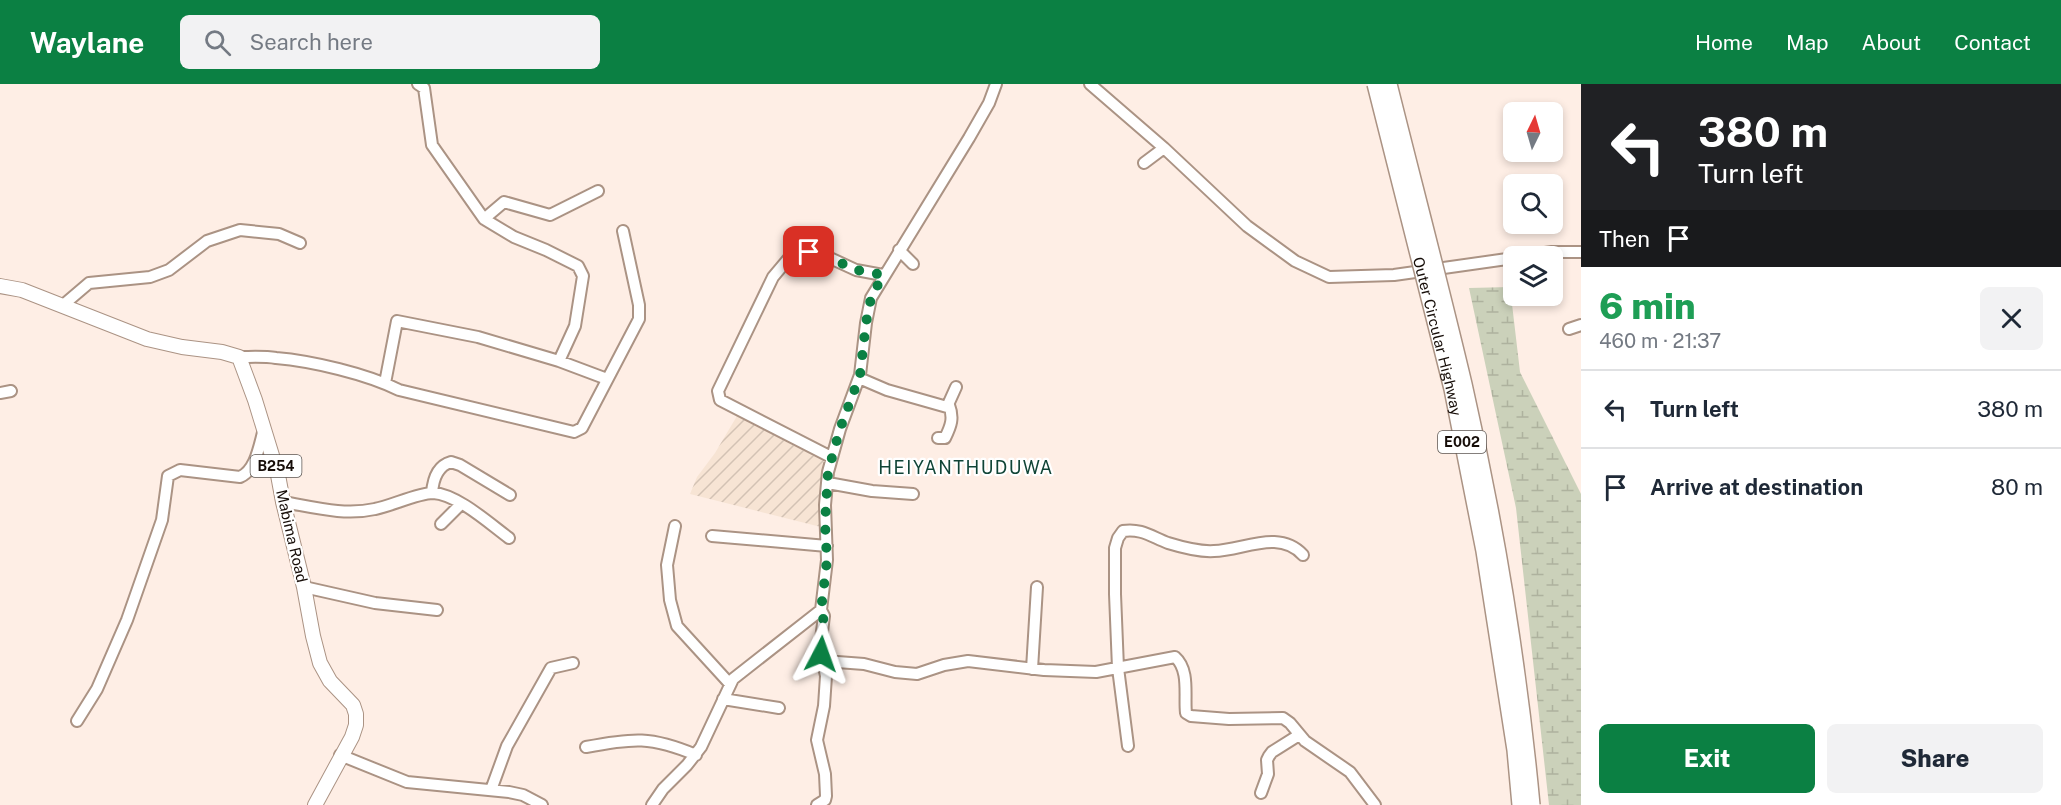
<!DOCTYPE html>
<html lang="en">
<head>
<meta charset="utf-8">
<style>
	body { margin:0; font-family:"Public Sans",sans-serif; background:#f2f2f3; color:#1f2937; height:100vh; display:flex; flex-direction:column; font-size:22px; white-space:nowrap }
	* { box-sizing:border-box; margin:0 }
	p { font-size:20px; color:#747a83 }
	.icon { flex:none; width:33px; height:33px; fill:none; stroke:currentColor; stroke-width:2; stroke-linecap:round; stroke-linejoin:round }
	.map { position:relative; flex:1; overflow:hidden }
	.panel { display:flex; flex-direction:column; background:#fff; width:480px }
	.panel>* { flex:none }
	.banner { background:#202124; color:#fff; overflow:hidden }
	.needle { width:39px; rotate:5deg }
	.tools { position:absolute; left:1503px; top:18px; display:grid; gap:12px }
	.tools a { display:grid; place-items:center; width:60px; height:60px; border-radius:9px; background:#fff; box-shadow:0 3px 9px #0003; font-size:30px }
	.pin { position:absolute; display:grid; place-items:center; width:51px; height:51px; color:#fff; margin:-26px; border-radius:12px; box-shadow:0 3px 9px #0006 }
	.me { position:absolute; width:66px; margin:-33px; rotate:4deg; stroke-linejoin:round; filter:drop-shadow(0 0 4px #0008) }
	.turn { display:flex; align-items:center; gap:21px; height:126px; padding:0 18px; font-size:27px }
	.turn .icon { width:78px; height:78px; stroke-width:2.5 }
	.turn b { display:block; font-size:42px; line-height:51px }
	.then { display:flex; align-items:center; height:57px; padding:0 18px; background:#0003; gap:12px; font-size:22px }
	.round { display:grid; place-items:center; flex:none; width:63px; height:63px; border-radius:9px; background:#f2f2f3 }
	.head { display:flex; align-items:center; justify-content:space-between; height:102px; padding:0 18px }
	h1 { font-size:36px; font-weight:800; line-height:45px; color:#1e9e55 }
	.cta { display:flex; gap:12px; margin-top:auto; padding:12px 18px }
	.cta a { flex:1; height:69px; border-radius:9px; background:#0b8043; color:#fff; font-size:24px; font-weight:800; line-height:69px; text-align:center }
	.cta a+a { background:#f2f2f3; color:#1f2937 }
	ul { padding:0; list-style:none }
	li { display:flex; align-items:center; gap:18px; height:78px; padding:0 18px; border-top:2px solid #e0e1e3 }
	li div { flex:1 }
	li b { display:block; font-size:22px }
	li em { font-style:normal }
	header { display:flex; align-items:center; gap:36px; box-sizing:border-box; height:84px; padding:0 30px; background:#0b8043; color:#fff }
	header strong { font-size:28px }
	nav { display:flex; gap:33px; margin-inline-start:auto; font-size:21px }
	.search { width:420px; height:54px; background:#f2f2f3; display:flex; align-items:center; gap:15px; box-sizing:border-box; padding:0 21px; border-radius:9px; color:#747a83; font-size:22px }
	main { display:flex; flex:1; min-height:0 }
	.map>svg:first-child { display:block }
	.industrial { fill:url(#industrial-furrows) }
	.wetland { fill:url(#wetland-marsh) }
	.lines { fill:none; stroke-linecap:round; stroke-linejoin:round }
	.minor-casing { stroke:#ab9384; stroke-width:14 }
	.major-casing { stroke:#ab9384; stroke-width:16 }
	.minor { stroke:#fff; stroke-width:10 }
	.major { stroke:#fff; stroke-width:14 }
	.highway-bridge-casing { stroke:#ab9384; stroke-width:18; stroke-linecap:butt }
	.highway-bridge { stroke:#fff; stroke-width:15 }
	.route { stroke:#0b8043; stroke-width:10; stroke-dasharray:0 18 }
	.labels { text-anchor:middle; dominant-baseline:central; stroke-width:4.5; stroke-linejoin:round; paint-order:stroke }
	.shield { fill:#fff; stroke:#5c5652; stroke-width:1.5 }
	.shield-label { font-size:14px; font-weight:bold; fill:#160d08 }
	.street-label { font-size:15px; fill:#160d08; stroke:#fff }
	.quarter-label { font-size:18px; letter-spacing:1.5px; fill:#104436; stroke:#fff }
</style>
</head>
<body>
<header>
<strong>Waylane</strong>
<div class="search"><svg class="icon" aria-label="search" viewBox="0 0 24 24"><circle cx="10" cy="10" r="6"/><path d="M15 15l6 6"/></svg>Search here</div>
<nav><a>Home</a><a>Map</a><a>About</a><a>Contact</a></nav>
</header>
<main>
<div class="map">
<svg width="1581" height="721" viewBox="0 0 1581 721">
	<defs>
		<pattern id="industrial-furrows" width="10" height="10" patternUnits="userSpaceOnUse" patternTransform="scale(1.5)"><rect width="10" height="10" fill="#f7e4d4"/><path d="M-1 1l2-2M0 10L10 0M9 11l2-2" fill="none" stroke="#d3c2b4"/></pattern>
		<pattern id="wetland-marsh" width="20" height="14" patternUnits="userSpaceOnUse" patternTransform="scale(1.5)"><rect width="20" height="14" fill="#cbd1ba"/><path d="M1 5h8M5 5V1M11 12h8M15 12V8" fill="none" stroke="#aeb29e"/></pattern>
	</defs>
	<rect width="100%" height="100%" fill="#feeee5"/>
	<path class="industrial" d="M 737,332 L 825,378 L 819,412 L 821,443 L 690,410 L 697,393 L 715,369 Z"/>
	<path class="wetland" d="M 1510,203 L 1520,288 L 1581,410 L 1581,721 L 1549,721 L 1516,424 L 1469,204 Z"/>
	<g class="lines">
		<g class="minor-casing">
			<path id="minor" d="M 418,0 L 424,4 L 432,61 L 484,135 L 514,153 L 546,166 L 578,182 L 583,192 L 575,242 L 559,277
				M 1090,0 L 1164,64 L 1247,142 L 1295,177 L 1329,193 L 1394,191 L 1514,174
				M 1144,79 L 1164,64
				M 484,135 L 504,118 L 550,131 L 598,107
				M 899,166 L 913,180
				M 1523,172 L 1552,168 L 1581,168
				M 62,222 L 89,199 L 150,193 L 169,186 L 207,157 L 240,146 L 279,150 L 300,159
				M 1569,245 L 1581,241
				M 239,273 C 251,273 264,272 276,274 C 312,277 367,290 399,306 L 574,348 L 582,344 L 639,235 L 639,221 L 623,147
				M 859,294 L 887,306 L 947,323 L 956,303
				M 385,299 L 397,237 L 478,253 L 559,277 L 607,295
				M 0,309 L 11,307
				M 938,354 L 945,354 C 951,342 954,334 949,321
				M 831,373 L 720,316 L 718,307 L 773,193 L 789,174 L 795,170 L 819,169 L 856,186 L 883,191
				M 828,399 L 872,407 L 913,410
				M 432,409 C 433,396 437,382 451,378 L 460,381 L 510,411
				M 283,418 C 313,423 344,432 375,425 C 391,422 418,409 433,409 C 457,410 490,440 509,454
				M 441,440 L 461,420
				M 675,442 L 667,481 L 670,516 L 677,542 L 730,600
				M 712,452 L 827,462
				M 304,503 L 375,519 L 437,526
				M 824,577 L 864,580 L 895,588 L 917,590 L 944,581 L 968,577 L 1044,586 L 1096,588 L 1175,573 C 1190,586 1184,612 1186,629 L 1191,632 L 1229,635 L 1283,634 L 1290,639 L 1305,657 L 1350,688 L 1375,721
				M 1032,585 L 1037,503
				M 723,615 L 779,624
				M 77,637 L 97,605 L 127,536 L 162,436 L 168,392 L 180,386 L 240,393 C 256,386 259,362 264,345
				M 1128,662 L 1118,584 L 1115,510 L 1115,464 L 1118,454 L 1123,447 C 1141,444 1152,453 1168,459 C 1181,463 1200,468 1214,467 C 1244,466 1279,445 1303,471
				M 586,663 C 633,654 651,652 696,671
				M 340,671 L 407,698 L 509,708 L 523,711 L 542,721
				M 491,706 L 507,662 L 551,584 L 573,579
				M 1261,709 L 1268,690 L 1267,676 L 1269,672 L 1272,668 L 1299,651
				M 652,721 L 663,705 L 687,681 L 701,663 L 733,595 L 821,526 L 827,476 L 825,421 L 828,388 L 840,345 L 860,291 L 866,239 L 871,214 L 969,54 L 989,19 L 996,0
				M 817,721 L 825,716 L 826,712 L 825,690 L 817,656 L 824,622 L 826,592 L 820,563 L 824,532 L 821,526"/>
		</g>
		<g class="major-casing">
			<path id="major" d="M 0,202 L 22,206 L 147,255 L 182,263 L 222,268 L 239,273 L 255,316 L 278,391 L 283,418 L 304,503 L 313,552 L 320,579 L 330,597 L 353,621 L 356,630 L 356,641 L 352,653 L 315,721"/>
		</g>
		<use href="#minor" class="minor"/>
		<use href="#major" class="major"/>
		<g class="highway-bridge-casing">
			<g id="highway-bridge">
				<path id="s1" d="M 1375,0 L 1452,305 L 1484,467 L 1515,666 L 1520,721"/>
				<path d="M 1389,0 C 1414,100 1440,199 1464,300 C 1495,436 1519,581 1532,721"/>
			</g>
		</g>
		<use href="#highway-bridge" class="highway-bridge"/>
	</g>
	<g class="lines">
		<path class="route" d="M 809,168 L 819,169 L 856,186 L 883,191 L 871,214 L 866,239 L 860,291 L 840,345 L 828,388 L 825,439 L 827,476 L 821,526 C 827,538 819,554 821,570"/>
	</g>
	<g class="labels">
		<g class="shield">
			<rect x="1438" y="347" width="48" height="22" rx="4.5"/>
			<rect x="250.5" y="371" width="51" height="22" rx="4.5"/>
		</g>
		<g class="shield-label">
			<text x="1462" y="358">E002</text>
			<text x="276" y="382">B254</text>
		</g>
		<g class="street-label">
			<text stroke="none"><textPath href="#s1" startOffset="260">Outer Circular Highway</textPath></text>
			<text transform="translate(292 452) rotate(77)">Mabima Road</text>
		</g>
		<g class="quarter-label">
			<text x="966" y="383">HEIYANTHUDUWA</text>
		</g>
	</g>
</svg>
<div class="tools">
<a><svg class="needle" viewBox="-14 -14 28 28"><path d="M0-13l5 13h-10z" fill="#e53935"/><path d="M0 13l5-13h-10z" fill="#747a83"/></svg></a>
<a><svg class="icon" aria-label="search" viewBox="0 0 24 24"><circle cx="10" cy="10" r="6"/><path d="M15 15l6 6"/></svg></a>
<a><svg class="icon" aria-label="layers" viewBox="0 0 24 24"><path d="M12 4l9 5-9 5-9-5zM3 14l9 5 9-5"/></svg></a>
</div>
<div class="pin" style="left:809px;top:168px;background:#d93025"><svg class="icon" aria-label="arrive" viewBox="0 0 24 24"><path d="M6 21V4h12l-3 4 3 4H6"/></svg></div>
<svg class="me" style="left:821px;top:570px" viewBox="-20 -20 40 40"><path d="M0-17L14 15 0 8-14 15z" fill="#0b8043" stroke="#fff" stroke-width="4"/></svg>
</div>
<section class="panel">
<div class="banner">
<div class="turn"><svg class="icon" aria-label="left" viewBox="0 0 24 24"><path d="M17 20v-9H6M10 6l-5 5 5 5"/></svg><div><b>380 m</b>Turn left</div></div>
<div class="then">Then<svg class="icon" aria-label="arrive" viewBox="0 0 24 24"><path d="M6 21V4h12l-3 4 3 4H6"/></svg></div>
</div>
<div class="head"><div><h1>6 min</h1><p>460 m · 21:37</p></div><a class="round"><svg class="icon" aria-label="close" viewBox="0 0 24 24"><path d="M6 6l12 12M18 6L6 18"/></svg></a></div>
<ul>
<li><svg class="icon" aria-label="left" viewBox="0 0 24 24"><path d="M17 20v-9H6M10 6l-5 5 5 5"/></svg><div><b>Turn left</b></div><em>380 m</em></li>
<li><svg class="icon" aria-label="arrive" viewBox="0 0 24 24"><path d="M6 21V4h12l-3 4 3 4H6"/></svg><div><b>Arrive at destination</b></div><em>80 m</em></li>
</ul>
<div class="cta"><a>Exit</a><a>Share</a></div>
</section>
</main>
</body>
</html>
